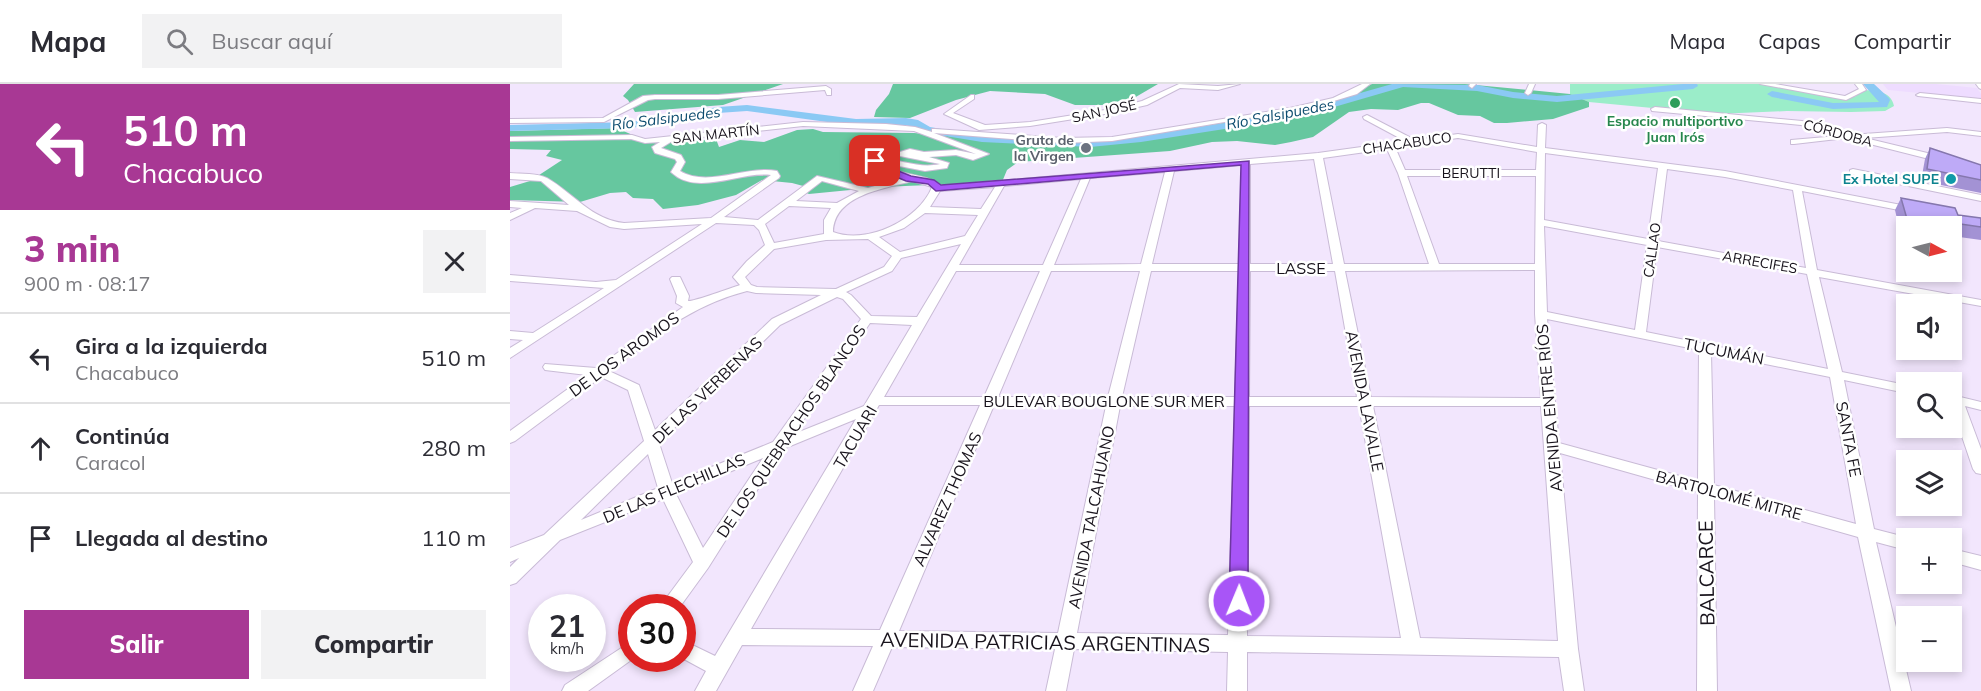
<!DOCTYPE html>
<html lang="es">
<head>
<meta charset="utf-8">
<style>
	body { margin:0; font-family:Mulish,sans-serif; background:#f2f2f3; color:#2b2b33; height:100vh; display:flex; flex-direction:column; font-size:22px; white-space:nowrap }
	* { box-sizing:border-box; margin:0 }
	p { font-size:20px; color:#7c7c81 }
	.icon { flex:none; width:33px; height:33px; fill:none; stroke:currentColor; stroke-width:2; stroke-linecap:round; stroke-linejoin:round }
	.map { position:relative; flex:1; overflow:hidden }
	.drawer { display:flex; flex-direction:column; background:#fff; width:510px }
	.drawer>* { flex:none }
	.top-card { background:#a83894; color:#fff; overflow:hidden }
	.needle { width:39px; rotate:97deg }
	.fabs { position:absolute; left:1386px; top:132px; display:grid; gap:12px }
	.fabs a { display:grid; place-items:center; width:66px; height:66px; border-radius:0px; background:#fff; box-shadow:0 3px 9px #0003; font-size:30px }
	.speed { position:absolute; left:18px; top:510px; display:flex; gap:12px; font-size:30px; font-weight:700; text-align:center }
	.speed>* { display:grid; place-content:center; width:78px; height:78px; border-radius:50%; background:#fff; box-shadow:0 3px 9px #0003; line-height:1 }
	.speed small { font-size:15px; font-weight:400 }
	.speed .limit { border:9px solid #d22; background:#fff; color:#111 }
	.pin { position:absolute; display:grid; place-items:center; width:51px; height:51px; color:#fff; margin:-26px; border-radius:12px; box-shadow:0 3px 9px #0006 }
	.me { position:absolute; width:66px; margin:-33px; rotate:1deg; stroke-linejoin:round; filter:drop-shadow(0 0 4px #0008) }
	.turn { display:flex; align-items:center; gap:21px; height:126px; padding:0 24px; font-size:27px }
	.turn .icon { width:78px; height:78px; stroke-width:2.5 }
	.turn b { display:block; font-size:42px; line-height:51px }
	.round { display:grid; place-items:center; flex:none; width:63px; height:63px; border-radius:0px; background:#f2f2f3 }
	.headline { display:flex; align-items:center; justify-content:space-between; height:102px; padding:0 24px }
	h1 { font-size:36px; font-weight:800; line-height:45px; color:#a83894 }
	.action { display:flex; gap:12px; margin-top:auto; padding:12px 24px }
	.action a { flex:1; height:69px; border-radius:0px; background:#a83894; color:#fff; font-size:24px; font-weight:800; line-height:69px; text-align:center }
	.action a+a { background:#f2f2f3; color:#2b2b33 }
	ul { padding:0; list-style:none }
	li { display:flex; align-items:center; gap:18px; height:90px; padding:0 24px; border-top:2px solid #e1e1e2 }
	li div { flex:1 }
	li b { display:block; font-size:22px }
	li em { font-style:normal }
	header { display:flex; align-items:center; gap:36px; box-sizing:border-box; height:84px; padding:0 30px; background:#fff; border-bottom:2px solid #e1e1e2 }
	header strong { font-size:28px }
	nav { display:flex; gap:33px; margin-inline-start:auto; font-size:21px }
	.search { width:420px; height:54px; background:#f2f2f3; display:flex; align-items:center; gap:15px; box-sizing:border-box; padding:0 21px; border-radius:0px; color:#7c7c81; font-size:22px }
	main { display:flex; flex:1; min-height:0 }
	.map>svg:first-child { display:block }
	.built { fill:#eedcff }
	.green { fill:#9bedc9 }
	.forest { fill:#66c79f }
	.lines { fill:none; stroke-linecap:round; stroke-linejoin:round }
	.river { fill:#8bc9f4; fill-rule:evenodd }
	.street-casing { stroke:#c9bbd6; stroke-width:2 }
	.street { fill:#fff; fill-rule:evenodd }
	.wall { fill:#a392d4 }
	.shaded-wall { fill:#8577ad }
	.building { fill:#beaaf7; stroke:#8577ad; stroke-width:1.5 }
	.route { fill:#a855f7; stroke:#6d37a1; stroke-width:1.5 }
	.leisure-dot { fill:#2e9e5b; stroke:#fff; stroke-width:2 }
	.worship-dot { fill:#6b7280; stroke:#fff; stroke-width:2 }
	.culture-dot { fill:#0f9aa8; stroke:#fff; stroke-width:2 }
	.labels { text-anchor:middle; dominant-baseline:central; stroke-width:5; stroke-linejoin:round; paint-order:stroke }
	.far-street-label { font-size:14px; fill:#18131c; stroke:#fff }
	.far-leisure-label { font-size:14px; font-weight:bold; fill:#27864d; stroke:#fff }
	.far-worship-label { font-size:14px; font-weight:bold; fill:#5b616d; stroke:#fff; text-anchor:end }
	.far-culture-label { font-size:14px; font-weight:bold; fill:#0d838f; stroke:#fff; text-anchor:end }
	.far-water-label { font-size:15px; font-style:italic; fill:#0d4c6f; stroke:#fff }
	.street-label { font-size:16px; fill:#18131c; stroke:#fff }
	.near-street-label { font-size:20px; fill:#18131c; stroke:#fff }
</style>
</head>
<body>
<header>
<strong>Mapa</strong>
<div class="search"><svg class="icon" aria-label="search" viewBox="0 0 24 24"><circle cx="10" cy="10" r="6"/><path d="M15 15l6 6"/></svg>Buscar aquí</div>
<nav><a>Mapa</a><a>Capas</a><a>Compartir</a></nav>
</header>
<main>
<section class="drawer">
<div class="top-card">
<div class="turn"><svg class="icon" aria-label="left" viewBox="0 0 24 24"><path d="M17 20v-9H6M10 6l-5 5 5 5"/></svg><div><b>510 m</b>Chacabuco</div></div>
</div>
<div class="headline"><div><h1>3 min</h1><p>900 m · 08:17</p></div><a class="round"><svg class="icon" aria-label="close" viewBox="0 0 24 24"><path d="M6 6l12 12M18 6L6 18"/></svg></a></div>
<ul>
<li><svg class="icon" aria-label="left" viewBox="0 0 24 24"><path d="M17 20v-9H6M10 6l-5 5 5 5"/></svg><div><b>Gira a la izquierda</b><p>Chacabuco</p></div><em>510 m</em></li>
<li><svg class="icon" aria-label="ahead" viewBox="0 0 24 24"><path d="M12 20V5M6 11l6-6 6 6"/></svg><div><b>Continúa</b><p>Caracol</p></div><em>280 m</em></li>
<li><svg class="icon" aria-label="arrive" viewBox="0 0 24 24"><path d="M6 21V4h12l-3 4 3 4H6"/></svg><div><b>Llegada al destino</b></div><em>110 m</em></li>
</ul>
<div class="action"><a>Salir</a><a>Compartir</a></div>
</section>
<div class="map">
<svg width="1471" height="607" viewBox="0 0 1471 607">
	<rect width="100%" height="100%" fill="#f2e6fd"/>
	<path class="built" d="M 1373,0 L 1426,0 L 1467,4 L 1471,10 L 1471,15 L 1378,6 Z"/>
	<path class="green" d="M 1060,0 L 1251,0 L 1337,15 L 1346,12 L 1353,6 C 1366,7 1381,7 1384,22 L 1375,27 L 1341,28 L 1277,27 L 1206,30 L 1079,18 L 1060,10 Z"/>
	<path class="forest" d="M 124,0 L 273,0 L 213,21 L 125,28 L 118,16 L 113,12 Z
		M 383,0 L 648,0 L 624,14 L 592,21 L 565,21 L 535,10 L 480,7 L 446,16 L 400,34 L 364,33 L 366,26 L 379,10 Z
		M 862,0 L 955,0 L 1060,10 L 1079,18 L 1079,23 L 1043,35 L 997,39 L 984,39 L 970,32 L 948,31 L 919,19 L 911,19 L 888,26 L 861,25 L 839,28 L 803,53 L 781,58 L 765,61 L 727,57 L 702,58 L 660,67 L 508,78 L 497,86 L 492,98 L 371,103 L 299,110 L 294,108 L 297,103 L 282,99 L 252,96 L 226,111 L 188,121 L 153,125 L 143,115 L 123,114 L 116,108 L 100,109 L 70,118 L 0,116 L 0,103 L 20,97 L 52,76 L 36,72 L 41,66 L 0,65 L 0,47 L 108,44 C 140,62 172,58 206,55 L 209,63 L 230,56 L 254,58 L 287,46 L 303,45 L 313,48 L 404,49 L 540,61 L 632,53 L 766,30 L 835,14 Z"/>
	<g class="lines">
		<path class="river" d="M 882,0 L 967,1 L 1003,8 L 1047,12 L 1173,0 L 1187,0 L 1188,2 L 1183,5 L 1047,18 L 1003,14 L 967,7 L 893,3 L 807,28 L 753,39 L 631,58 L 580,63 L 472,58 L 417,49 L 396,41 L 346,42 L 237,27 L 208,29 L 121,44 L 0,47 L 0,41 L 121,38 L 208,23 L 237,21 L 346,35 L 396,34 L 408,36 L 420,43 L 472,52 L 580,55 L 631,52 L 753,33 L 801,23 Z
			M 1353,0 L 1364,0 L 1379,14 L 1380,16 L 1377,23 L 1323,25 L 1262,13 L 1257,10 L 1262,7 L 1323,19 L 1369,18 Z"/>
		<g class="street-casing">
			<path id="street" d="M 669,0 L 708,2 L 730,0 L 708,6 L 670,4 L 637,21 L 601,29 L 520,42 L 469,46 L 434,30 L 461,11 L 464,11 L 464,15 L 443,29 L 475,41 L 520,38 L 601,25 L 632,17 Z
				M 852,0 L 860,0 L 847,10 L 804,23 L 602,57 L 553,59 L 424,49 L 479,70 L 463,76 L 446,71 L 419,73 L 439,79 L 437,84 L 415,87 L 379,80 L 370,80 C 388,92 414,88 431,102 L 808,69 L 895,57 L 854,35 L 853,33 L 857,31 L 905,56 L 948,50 L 1027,63 L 1028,41 L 1032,39 L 1036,41 L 1035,64 L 1215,87 L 1407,124 L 1409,126 L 1404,129 L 1292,107 L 1307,186 L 1471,216 L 1471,222 L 1309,193 L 1332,288 L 1396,301 L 1396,309 L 1334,296 L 1364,445 L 1399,454 L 1396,454 L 1396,466 L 1366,458 L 1401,607 L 1381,607 L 1348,453 L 1204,412 L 1207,607 L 1187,607 L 1188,408 L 1050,369 L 1068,565 L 1074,607 L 1054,607 L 1049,573 L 737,568 L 737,607 L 717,607 L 718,568 L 564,565 L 556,607 L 536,607 L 545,565 L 382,563 L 363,607 L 343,607 L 363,562 L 232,561 L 206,607 L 185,607 L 196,587 L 172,574 L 172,556 L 205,572 L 346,335 L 273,365 L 198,484 L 169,524 L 149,524 L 183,478 L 153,415 L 50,456 L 6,499 L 0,501 L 0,483 L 9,474 L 0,478 L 0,464 L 34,451 L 134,357 L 118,306 L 91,293 L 5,357 L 0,359 L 0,347 L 77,291 L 35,286 L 33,283 L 35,280 L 86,284 L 173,223 L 166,219 L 167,212 L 160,195 L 162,193 L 170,193 L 179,212 L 178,217 C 183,218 221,204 230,201 L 223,193 L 237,177 L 255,161 L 249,146 L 244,141 L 206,139 L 0,274 L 0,264 L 13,256 L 0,255 L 0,247 L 23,249 L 94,204 L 0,197 L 0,191 L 86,198 L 106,196 L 192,140 L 114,145 L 100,143 L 67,127 L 25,124 L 0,136 L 0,129 L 12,124 L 0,123 L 0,117 L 59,121 L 31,97 L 0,95 L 0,89 C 11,90 28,89 37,94 C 63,109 82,136 114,139 L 201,134 L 261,91 C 230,87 187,113 161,88 L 167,78 L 165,75 L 145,69 L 142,63 L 150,58 L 135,59 L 121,55 L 0,57 L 0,53 L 122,51 L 135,55 L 293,38 L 376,40 L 405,43 L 422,48 L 422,45 L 425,45 L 553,54 L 602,53 L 780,24 L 823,14 ZM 293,42 L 404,47 L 466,70 L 446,66 L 414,68 L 400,65 L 390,68 L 390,72 L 430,80 C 406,86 384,71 360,77 L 360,81 L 374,89 L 392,94 L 358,104 L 307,92 L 248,136 L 214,133 L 269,94 L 270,92 L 267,87 C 236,81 198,104 170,87 L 175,78 L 171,71 L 151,64 L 164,56 ZM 948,54 L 1027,68 L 1026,86 L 895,86 L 885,63 ZM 877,65 L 888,89 L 919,180 L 834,180 L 813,74 ZM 1035,69 L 1148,84 L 1138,155 L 1034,136 ZM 804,75 L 823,180 L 740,180 L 740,80 ZM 732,81 L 729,180 L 642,180 L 664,87 ZM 1157,85 L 1215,93 L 1283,106 L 1296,184 L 1148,157 ZM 655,88 L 631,180 L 544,181 L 580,94 ZM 897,92 L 1026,92 L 1025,180 L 929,180 ZM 571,95 L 533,181 L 449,181 L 494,102 ZM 312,97 L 349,107 L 327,119 L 286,117 ZM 402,97 L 422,103 C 409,136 357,161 323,148 C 324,111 373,105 402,97 ZM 485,103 L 471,125 L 420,123 L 430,107 ZM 279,122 L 321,124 L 314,136 L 314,150 L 264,159 L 255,140 ZM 415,129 L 468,131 L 455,152 L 390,168 L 369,153 L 394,144 ZM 1034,142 L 1137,161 L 1125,246 L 1037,228 ZM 358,155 L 382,172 L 374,183 L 326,205 L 247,203 L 241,201 L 235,193 L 264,165 L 316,156 ZM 451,160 L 407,233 L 361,232 L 341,211 L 336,208 L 382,187 L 391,174 ZM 1147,163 L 1297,190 L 1318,285 L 1136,248 ZM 1025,186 L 1025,230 L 1031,314 L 861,313 L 835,187 ZM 446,187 L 530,187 L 474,313 L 374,313 ZM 541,187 L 630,187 L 598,313 L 488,313 ZM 641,187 L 729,187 L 725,313 L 612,313 ZM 740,187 L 825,187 L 847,313 L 739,313 ZM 237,207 L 246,209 L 311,211 L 262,235 L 145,346 L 129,301 L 99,287 C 146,252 179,222 237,207 ZM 327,213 L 333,215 L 351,235 L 263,358 L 162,399 L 149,359 L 270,241 ZM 1037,235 L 1189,266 L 1188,397 L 1049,359 ZM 360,239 L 402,241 L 354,322 L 284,350 ZM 1201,269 L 1320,293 L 1346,440 L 1204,401 ZM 369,321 L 470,321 L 370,546 L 241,545 ZM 484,321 L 596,322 L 548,549 L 389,547 ZM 610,322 L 725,322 L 718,551 L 567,549 ZM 739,322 L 849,322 L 891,554 L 737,552 ZM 863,322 L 1031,322 L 1048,557 L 910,554 ZM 138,370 L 148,404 L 71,436 ZM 253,374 L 193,464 L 166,410 Z
				M 960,0 L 966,0 L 962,4 L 959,2 Z
				M 1019,0 L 1025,0 L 1021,9 L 1018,11 L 1015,9 Z
				M 1250,0 L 1265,0 L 1335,12 L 1349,5 L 1345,0 L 1352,0 L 1356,6 L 1336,16 Z
				M 1466,0 L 1471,0 L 1471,5 L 1469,4 Z
				M 316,2 L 321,5 L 321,11 L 317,11 L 315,6 L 208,15 L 145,15 L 138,16 L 94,38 L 0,39 L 0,35 L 93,34 L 133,12 L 145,11 L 208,11 Z
				M 1410,9 L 1471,15 L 1471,19 L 1408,12 L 1406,11 Z
				M 1145,23 L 1292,37 L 1351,53 L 1354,50 L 1437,44 L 1471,48 L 1471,52 L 1437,48 L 1355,54 L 1438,74 L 1438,78 L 1435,79 L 1336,54 L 1284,60 L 1281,60 L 1281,56 L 1328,52 L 1291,41 L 1142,27 L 1141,25 Z
				M 1343,85 L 1471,111 L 1471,117 L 1340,90 L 1340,86 Z
				M 1442,311 L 1471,318 L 1471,326 L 1455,322 L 1471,365 L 1471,390 L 1466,389 L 1463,385 L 1442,323 Z
				M 1442,465 L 1471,472 L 1471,486 L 1442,478 Z
				M 122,557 L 122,574 L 124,574 L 78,607 L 52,607 L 55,601 Z"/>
		</g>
		<use href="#street" class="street"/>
	</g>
	<path class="wall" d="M 1420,64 L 1471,81 L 1471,109 L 1411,97 L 1415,75 Z
		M 1391,114 L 1448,131 L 1471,134 L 1471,156 L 1442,152 L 1442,142 L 1396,142 L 1396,149 L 1390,148 L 1385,126 Z"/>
	<path class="shaded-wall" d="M 1437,138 L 1434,142 L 1428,142 L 1429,140 Z"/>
	<path class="building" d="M 1420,64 L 1471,81 L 1471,96 L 1417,85 Z
		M 1391,114 L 1445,124 L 1448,131 L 1471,134 L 1471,143 L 1437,138 L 1429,140 L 1397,135 Z"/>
	<path class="route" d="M 362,75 L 368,75 L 368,79 L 401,92 L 424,96 L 431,101 L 739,77 L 738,517 L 735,522 L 729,524 L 722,522 L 719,517 L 731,81 L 426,107 L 418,100 L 396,97 L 360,82 Z"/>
	<circle class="leisure-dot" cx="1165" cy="19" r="6"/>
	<circle class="worship-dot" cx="576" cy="64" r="6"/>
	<circle class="culture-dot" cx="1441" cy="95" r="6"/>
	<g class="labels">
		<g class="far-street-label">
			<text transform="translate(594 27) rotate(-12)">SAN JOSÉ</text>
			<text transform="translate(1328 49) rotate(15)">CÓRDOBA</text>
			<text transform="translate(206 50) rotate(-6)">SAN MARTÍN</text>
			<text transform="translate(897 59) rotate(-8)">CHACABUCO</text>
			<text x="961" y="89">BERUTTI</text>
			<text transform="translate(1142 166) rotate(-82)">CALLAO</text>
			<text transform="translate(1250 178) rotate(10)">ARRECIFES</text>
		</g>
		<g class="far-leisure-label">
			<text x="1165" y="37">Espacio multiportivo<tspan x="1165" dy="16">Juan Irós</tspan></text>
		</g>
		<g class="far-worship-label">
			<text x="564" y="56">Gruta de<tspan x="564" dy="16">la Virgen</tspan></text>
		</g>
		<g class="far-culture-label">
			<text x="1429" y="95">Ex Hotel SUPE</text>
		</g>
		<g class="far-water-label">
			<text transform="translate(770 30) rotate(-11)">Río Salsipuedes</text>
			<text transform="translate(156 34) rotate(-7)">Río Salsipuedes</text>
		</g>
		<g class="street-label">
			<text x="791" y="184">LASSE</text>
			<text transform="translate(1214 267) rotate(11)">TUCUMÁN</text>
			<text transform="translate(114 270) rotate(-36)">DE LOS AROMOS</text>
			<text transform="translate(197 306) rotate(-44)">DE LAS VERBENAS</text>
			<text x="594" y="317">BULEVAR BOUGLONE SUR MER</text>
			<text transform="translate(855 317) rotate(79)">AVENIDA LAVALLE</text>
			<text transform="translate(1039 324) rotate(-95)">AVENIDA ENTRE RÍOS</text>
			<text transform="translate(281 347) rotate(-56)">DE LOS QUEBRACHOS BLANCOS</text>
			<text transform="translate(345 353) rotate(-60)">TACUARI</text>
			<text transform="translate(1339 355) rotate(79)">SANTA FE</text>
			<text transform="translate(164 404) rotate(-23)">DE LAS FLECHILLAS</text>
			<text transform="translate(1219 411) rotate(15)">BARTOLOMÉ MITRE</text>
			<text transform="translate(437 415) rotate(-66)">ALVAREZ THOMAS</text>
			<text transform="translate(581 433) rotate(-79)">AVENIDA TALCAHUANO</text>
		</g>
		<g class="near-street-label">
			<text transform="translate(1196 489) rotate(-91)">BALCARCE</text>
			<text transform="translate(535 558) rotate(1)">AVENIDA PATRICIAS ARGENTINAS</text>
		</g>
	</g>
</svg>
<div class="fabs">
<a><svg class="needle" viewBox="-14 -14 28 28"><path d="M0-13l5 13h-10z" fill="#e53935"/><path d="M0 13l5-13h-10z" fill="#7c7c81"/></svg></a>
<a><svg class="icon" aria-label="sound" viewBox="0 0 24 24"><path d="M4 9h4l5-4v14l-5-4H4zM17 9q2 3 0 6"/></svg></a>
<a><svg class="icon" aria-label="search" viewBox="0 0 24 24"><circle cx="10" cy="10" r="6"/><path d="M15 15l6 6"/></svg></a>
<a><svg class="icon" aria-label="layers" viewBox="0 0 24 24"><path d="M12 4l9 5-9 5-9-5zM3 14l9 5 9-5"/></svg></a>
<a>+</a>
<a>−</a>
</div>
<div class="speed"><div>21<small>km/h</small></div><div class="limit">30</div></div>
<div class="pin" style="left:365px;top:77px;background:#d93025"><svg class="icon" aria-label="arrive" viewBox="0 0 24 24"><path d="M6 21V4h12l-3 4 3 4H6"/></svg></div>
<svg class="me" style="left:729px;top:517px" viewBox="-20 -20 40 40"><circle r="17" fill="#a855f7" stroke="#fff" stroke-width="3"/><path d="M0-11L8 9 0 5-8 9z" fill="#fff"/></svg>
</div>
</main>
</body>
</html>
